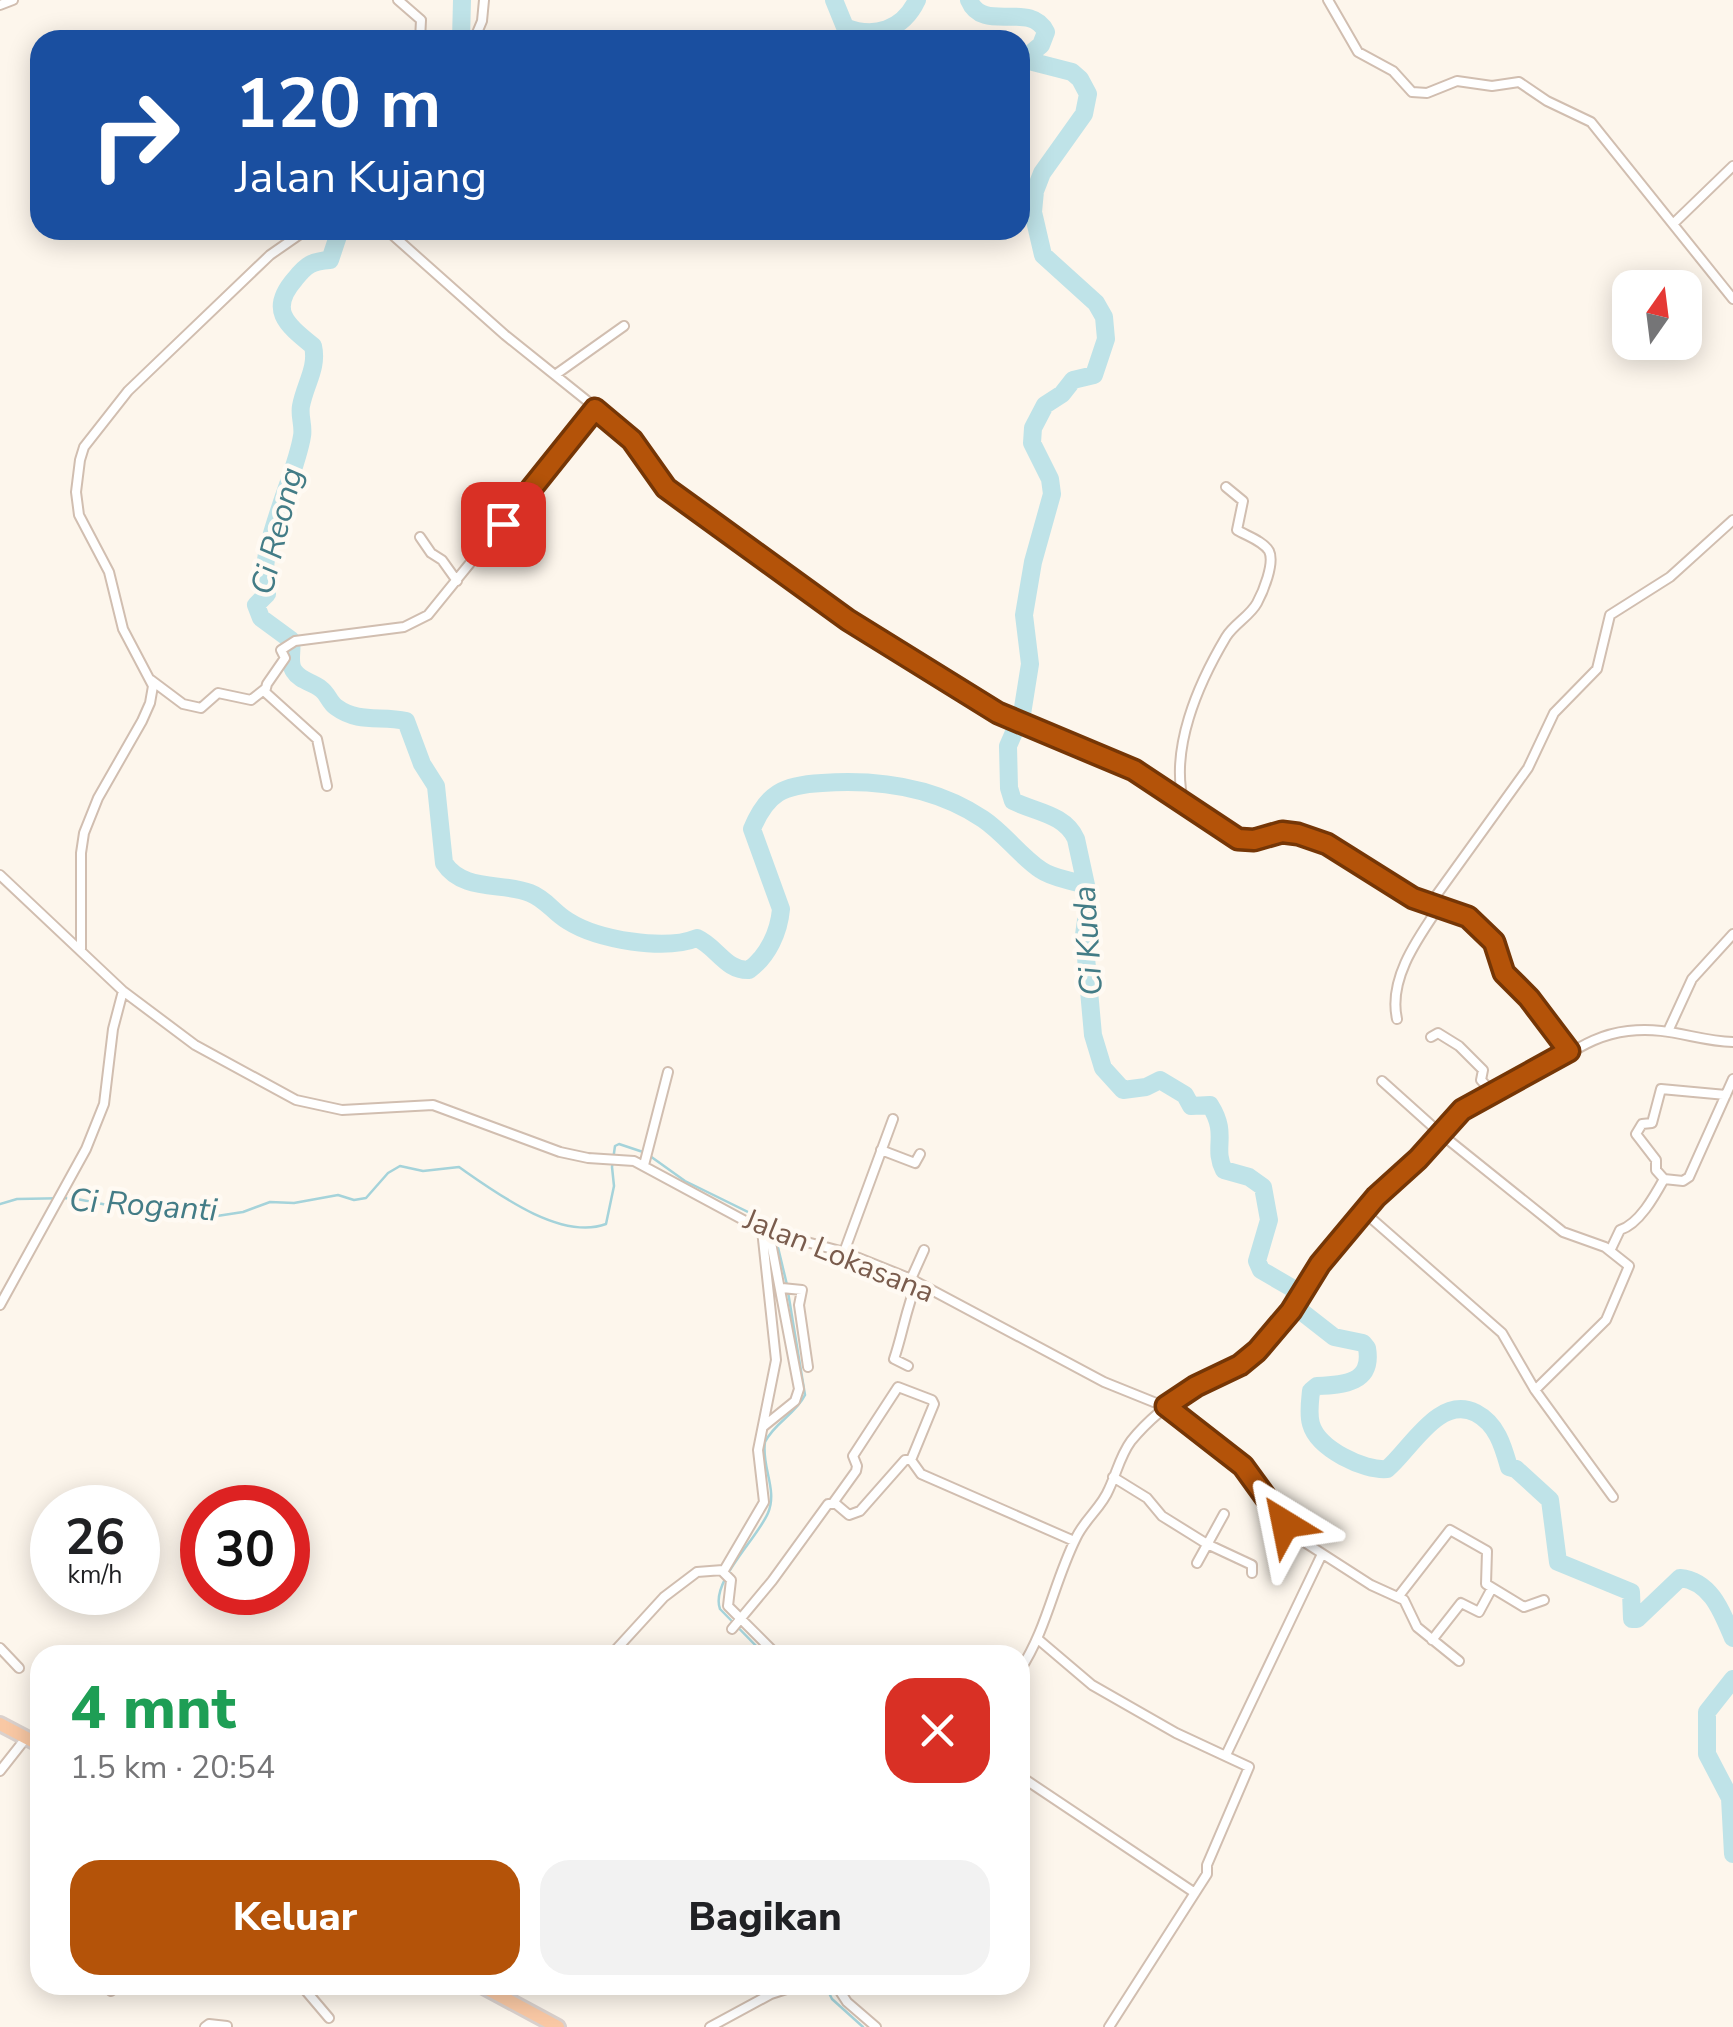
<!DOCTYPE html>
<html lang="id">
<head>
<meta charset="utf-8">
<style>
	body { margin:0; font-family:"Nunito Sans",sans-serif; background:#f2f2f2; color:#202124; height:100vh; display:flex; flex-direction:column; font-size:38px; white-space:nowrap }
	* { box-sizing:border-box; margin:0 }
	p { font-size:32px; color:#757577 }
	.icon { flex:none; width:55px; height:55px; fill:none; stroke:currentColor; stroke-width:2; stroke-linecap:round; stroke-linejoin:round }
	.map { position:relative; flex:1; overflow:hidden }
	.details { position:absolute; left:30px; top:1645px; width:1000px; height:350px; display:flex; flex-direction:column; background:#fff; border-radius:30px; box-shadow:0 5px 25px #0003 }
	.details>* { flex:none }
	.guide { position:absolute; left:30px; top:30px; width:1000px; height:210px; border-radius:30px; box-shadow:0 5px 25px #0003; background:#1a4fa0; color:#fff; overflow:hidden }
	.needle { width:65px; rotate:14deg }
	.tools { position:absolute; left:1612px; top:270px; display:grid; gap:20px }
	.tools a { display:grid; place-items:center; width:90px; height:90px; border-radius:20px; background:#fff; box-shadow:0 5px 25px #0003; font-size:50px }
	.speed { position:absolute; left:30px; top:1485px; display:flex; gap:20px; font-size:50px; font-weight:700; text-align:center }
	.speed>* { display:grid; place-content:center; width:130px; height:130px; border-radius:50%; background:#fff; box-shadow:0 5px 25px #0003; line-height:1 }
	.speed small { font-size:25px; font-weight:400 }
	.speed .limit { border:15px solid #d22; background:#fff; color:#111 }
	.pin { position:absolute; display:grid; place-items:center; width:85px; height:85px; color:#fff; margin:-42px; border-radius:20px; box-shadow:0 5px 15px #0006 }
	.me { position:absolute; width:110px; margin:-55px; rotate:325deg; stroke-linejoin:round; filter:drop-shadow(0 0 8px #0008) }
	.turn { display:flex; align-items:center; gap:35px; height:210px; padding:0 40px; font-size:45px }
	.turn .icon { width:130px; height:130px; stroke-width:2.5 }
	.turn b { display:block; font-size:70px; line-height:85px }
	.round { display:grid; place-items:center; flex:none; width:105px; height:105px; border-radius:30px; background:#f2f2f2 }
	.summary { display:flex; align-items:center; justify-content:space-between; height:170px; padding:0 40px }
	h1 { font-size:60px; font-weight:800; line-height:75px; color:#1e9e55 }
	.primary-button { display:flex; gap:20px; margin-top:auto; padding:20px 40px }
	.primary-button a { flex:1; height:115px; border-radius:30px; background:#b45309; color:#fff; font-size:40px; font-weight:800; line-height:115px; text-align:center }
	.primary-button a+a { background:#f2f2f2; color:#202124 }
	.map>svg:first-child { display:block }
	.lines { fill:none; stroke-linecap:round; stroke-linejoin:round }
	.stream { stroke:#a5d3da; stroke-width:2.5 }
	.river { stroke:#bfe3e8; stroke-width:18 }
	.minor-casing { stroke:#d1beb0; stroke-width:12 }
	.trunk-casing { stroke:#dad1cd; stroke-width:18 }
	.minor { stroke:#fff; stroke-width:8 }
	.trunk { stroke:#f9c8a4; stroke-width:12 }
	.route-casing { stroke:#753606; stroke-width:25 }
	.route { stroke:#b45309; stroke-width:18 }
	.labels { text-anchor:middle; dominant-baseline:central; stroke-width:9; stroke-linejoin:round; paint-order:stroke }
	.street-label { font-size:30px; fill:#7a5c4d; stroke:#fffaf3 }
	.water-label { font-size:32px; font-style:italic; fill:#437c86; stroke:#fffaf3 }
</style>
</head>
<body>
<div class="map">
<svg width="1733" height="2027" viewBox="0 0 1733 2027">
	<rect width="100%" height="100%" fill="#fdf6ec"/>
	<g class="lines">
		<path class="stream" d="M 650,1156 L 685,1181 L 764,1220 L 771,1224 L 773,1231
			M 0,1204 L 17,1199 L 72,1198 L 138,1211 L 168,1208 L 217,1216 L 243,1212 L 270,1202 L 294,1203 L 338,1195 L 354,1200 L 366,1198 L 388,1173 L 400,1166 L 423,1171 L 459,1167 C 495,1192 560,1241 606,1224 L 614,1186 L 612,1167 L 615,1146 L 619,1144 L 643,1152
			M 776,1239 L 787,1285
			M 765,1655 L 720,1609 C 710,1582 757,1539 768,1513 C 778,1490 761,1466 765,1442 C 775,1422 795,1415 805,1395 L 788,1292
			M 825,1985 L 832,1999 L 863,2027"/>
		<path class="river" d="M 834,0 L 845,27 C 874,39 903,30 917,0
			M 969,0 C 983,34 1031,0 1046,32 L 1041,45 L 1030,54 L 1033,62 L 1072,72 L 1080,79 L 1088,94 L 1084,114 L 1042,173 L 1035,191 L 1033,212 L 1043,255 L 1096,303 L 1104,317 L 1106,339 L 1094,375 L 1073,380 L 1062,394 L 1045,405 L 1033,428 L 1032,443 L 1050,479 L 1052,494 L 1033,562 L 1024,615 L 1030,664 L 1022,714 L 1008,746 L 1009,788 L 1013,801 C 1035,812 1065,814 1076,839 L 1089,899 L 1084,935 L 1093,1035 L 1103,1068 L 1123,1090 L 1146,1087 L 1160,1080 L 1185,1095 L 1191,1106 L 1210,1105 C 1229,1135 1212,1147 1224,1170 L 1249,1177 L 1263,1187 L 1269,1220 L 1257,1261 L 1261,1270 L 1292,1288 L 1302,1312 L 1334,1337 L 1363,1343 L 1367,1348 C 1373,1383 1344,1385 1317,1386 L 1311,1391 C 1310,1401 1308,1414 1311,1424 C 1318,1449 1364,1471 1387,1469 C 1411,1449 1439,1394 1476,1413 C 1497,1424 1503,1446 1509,1467 L 1516,1469 L 1550,1500 L 1558,1562 L 1631,1592 L 1632,1619 L 1637,1619 L 1680,1578 C 1711,1581 1722,1612 1733,1638
			M 461,40 L 462,0
			M 340,230 L 330,260 C 312,261 306,265 295,279 C 268,310 286,324 313,346 C 318,368 305,384 301,406 C 299,416 304,426 302,436 C 296,477 254,555 267,594 L 256,605 L 261,618 L 291,640 C 293,650 288,663 294,671 C 300,681 313,682 321,689 C 328,694 329,702 336,707 C 359,724 381,715 406,721 L 422,764 L 436,786 L 444,863 C 463,892 502,882 530,893 C 546,899 554,913 568,921 C 598,940 665,951 697,938 C 717,947 726,971 749,970 C 768,956 779,932 781,909 L 752,829 C 767,793 783,785 822,783 C 879,779 935,787 983,819 C 1004,833 1020,856 1041,870 C 1052,878 1070,880 1084,885
			M 1733,1679 L 1707,1712 L 1707,1754 L 1730,1798 L 1733,1854"/>
		<g class="minor-casing">
			<path id="minor" d="M 398,0 L 421,20 L 420,40
				M 1328,0 L 1358,52 L 1393,71 L 1412,92 L 1427,93 L 1457,81 L 1492,86 L 1519,82 L 1547,101 L 1591,122 L 1733,299
				M 0,5 L 13,0
				M 474,40 L 482,21 L 484,0
				M 1673,224 L 1733,166
				M 387,230 L 505,335 L 616,424 L 639,449 L 665,488 L 848,620 L 998,713 L 1134,770 L 1237,839 L 1254,840 L 1282,832 L 1298,834 L 1327,844 L 1413,898 L 1468,917 L 1494,943 L 1504,973 L 1529,998 L 1569,1051
				M 555,375 L 624,326
				M 420,537 L 431,553 L 442,560 L 457,581
				M 151,680 L 183,704 L 201,708 L 218,693 L 251,700 L 265,689
				M 327,786 L 317,739 L 265,692 L 267,684 L 285,658 L 281,650 L 295,641 L 404,627 L 428,615 L 595,409
				M 1184,804 C 1169,750 1198,684 1226,637 C 1234,624 1250,616 1257,603 C 1263,592 1275,563 1269,551 C 1263,541 1247,536 1237,530 L 1243,501 L 1226,487
				M 0,875 L 123,991 L 195,1045 L 296,1100 L 342,1110 L 433,1105 L 560,1152 L 588,1158 L 634,1161 L 762,1230 L 844,1252 L 911,1279 L 1104,1382 L 1166,1407 L 1243,1466 L 1298,1538 L 1371,1585 L 1404,1600 L 1417,1627 L 1459,1661
				M 1430,904 L 1528,768 L 1554,713 L 1597,669 L 1610,615 L 1670,577 L 1733,520
				M 81,949 L 81,853 L 84,833 L 98,798 L 142,721 L 150,703 L 153,686 L 123,629 L 109,572 L 79,515 L 76,492 L 80,460 L 84,447 L 128,391 L 270,255 L 306,230
				M 1397,1019 C 1388,979 1418,938 1439,907
				M 1669,1029 L 1692,979 L 1733,934
				M 1431,1037 L 1438,1033 L 1459,1046 L 1483,1070 L 1481,1080 L 1492,1092
				M 1382,1081 L 1441,1134 L 1563,1232 L 1605,1247 L 1629,1266 L 1606,1320 L 1535,1390
				M 881,1150 L 915,1163 L 920,1154
				M 644,1165 L 668,1072
				M 1664,1179 L 1656,1170 L 1656,1160 L 1636,1134 L 1642,1124 L 1652,1123 L 1661,1089 L 1726,1095
				M 1364,1212 L 1502,1333 L 1535,1390 L 1613,1497
				M 762,1230 L 776,1360 L 758,1450 L 764,1502 L 723,1572 L 731,1580 L 728,1606 L 777,1655
				M 1610,1251 L 1620,1230 C 1639,1224 1654,1197 1664,1179 L 1683,1181 L 1689,1177 L 1733,1079
				M 844,1252 L 893,1119
				M 911,1279 L 924,1250
				M 782,1288 L 802,1290 L 799,1305 L 808,1367
				M 0,1305 L 86,1149 L 104,1104 L 113,1029 L 123,991
				M 908,1366 L 894,1359 C 903,1333 906,1308 917,1283
				M 764,1426 L 795,1401 L 799,1389 L 769,1232
				M 1113,1477 L 1147,1498 L 1162,1516 L 1207,1544 L 1252,1565 L 1252,1573
				M 833,1503 L 856,1471 L 857,1466 L 853,1456 L 898,1387 L 932,1400 L 934,1404 L 911,1460
				M 1197,1563 L 1224,1514
				M 1398,1597 L 1450,1530 L 1487,1551 L 1486,1584 L 1524,1607 L 1544,1600
				M 732,1629 L 772,1581 L 828,1504 L 836,1504 L 849,1515 L 860,1511 L 905,1460 L 911,1460 L 921,1474 L 1074,1541
				M 1039,1640 L 1092,1685 L 1176,1733 L 1249,1767 L 1207,1865 L 1207,1874 L 1109,2027
				M 1432,1640 L 1461,1603 L 1479,1612 L 1492,1588
				M 0,1648 L 19,1668
				M 611,1655 L 664,1597 L 697,1572 L 723,1570
				M 1020,1670 C 1047,1629 1054,1582 1076,1538 C 1084,1520 1102,1507 1109,1489 C 1117,1472 1120,1456 1131,1441 C 1148,1420 1172,1401 1195,1387 C 1217,1374 1241,1367 1259,1349 C 1285,1323 1300,1292 1321,1263 C 1351,1223 1385,1193 1419,1158 C 1438,1138 1454,1113 1478,1099 C 1497,1087 1519,1080 1540,1070 C 1571,1054 1592,1035 1628,1031 C 1669,1026 1696,1041 1733,1042
				M 1226,1755 L 1322,1554
				M 0,1771 L 26,1738
				M 1020,1776 L 1195,1893
				M 301,1985 L 329,2018
				M 836,1985 L 847,2002 L 876,2027
				M 111,1991 L 113,1985
				M 205,2027 L 209,2024 L 227,2026
				M 710,2027 L 771,1994 L 799,1985"/>
		</g>
		<g class="trunk-casing">
			<path id="trunk" d="M 0,1724 L 40,1745
				M 480,1985 L 558,2027"/>
		</g>
		<use href="#minor" class="minor"/>
		<use href="#trunk" class="trunk"/>
	</g>
	<g class="lines">
		<g class="route-casing">
			<path id="route" d="M 503,524 L 595,409 L 632,440 L 666,488 L 848,620 L 998,713 L 1134,770 L 1238,839 L 1254,840 L 1282,832 L 1298,834 L 1327,844 L 1413,898 L 1468,917 L 1494,942 L 1504,973 L 1529,998 L 1569,1051 L 1462,1110 L 1418,1159 L 1376,1197 L 1320,1264 L 1291,1311 L 1257,1351 L 1240,1365 L 1196,1386 L 1166,1406 L 1243,1466 L 1285,1524"/>
		</g>
		<use href="#route" class="route"/>
	</g>
	<g class="labels">
		<g class="street-label">
			<text transform="translate(839 1256) rotate(22)">Jalan Lokasana</text>
		</g>
		<g class="water-label">
			<text transform="translate(277 531) rotate(-76)">Ci Reong</text>
			<text transform="translate(1088 941) rotate(-94)">Ci Kuda</text>
			<text transform="translate(143 1205) rotate(4)">Ci Roganti</text>
		</g>
	</g>
</svg>
<div class="tools">
<a><svg class="needle" viewBox="-14 -14 28 28"><path d="M0-13l5 13h-10z" fill="#e53935"/><path d="M0 13l5-13h-10z" fill="#757577"/></svg></a>
</div>
<div class="speed"><div>26<small>km/h</small></div><div class="limit">30</div></div>
<div class="pin" style="left:503px;top:524px;background:#d93025"><svg class="icon" aria-label="arrive" viewBox="0 0 24 24"><path d="M6 21V4h12l-3 4 3 4H6"/></svg></div>
<svg class="me" style="left:1285px;top:1524px" viewBox="-20 -20 40 40"><path d="M0-17L14 15 0 8-14 15z" fill="#b45309" stroke="#fff" stroke-width="4"/></svg>
<div class="guide">
<div class="turn"><svg class="icon" aria-label="right" viewBox="0 0 24 24"><path d="M7 20v-9h11M14 6l5 5-5 5"/></svg><div><b>120 m</b>Jalan Kujang</div></div>
</div>
<section class="details">
<div class="summary"><div><h1>4 mnt</h1><p>1.5 km · 20:54</p></div><a class="round" style="background:#d93025;color:#fff"><svg class="icon" aria-label="close" viewBox="0 0 24 24"><path d="M6 6l12 12M18 6L6 18"/></svg></a></div>
<div class="primary-button"><a>Keluar</a><a>Bagikan</a></div>
</section>
</div>
</body>
</html>
